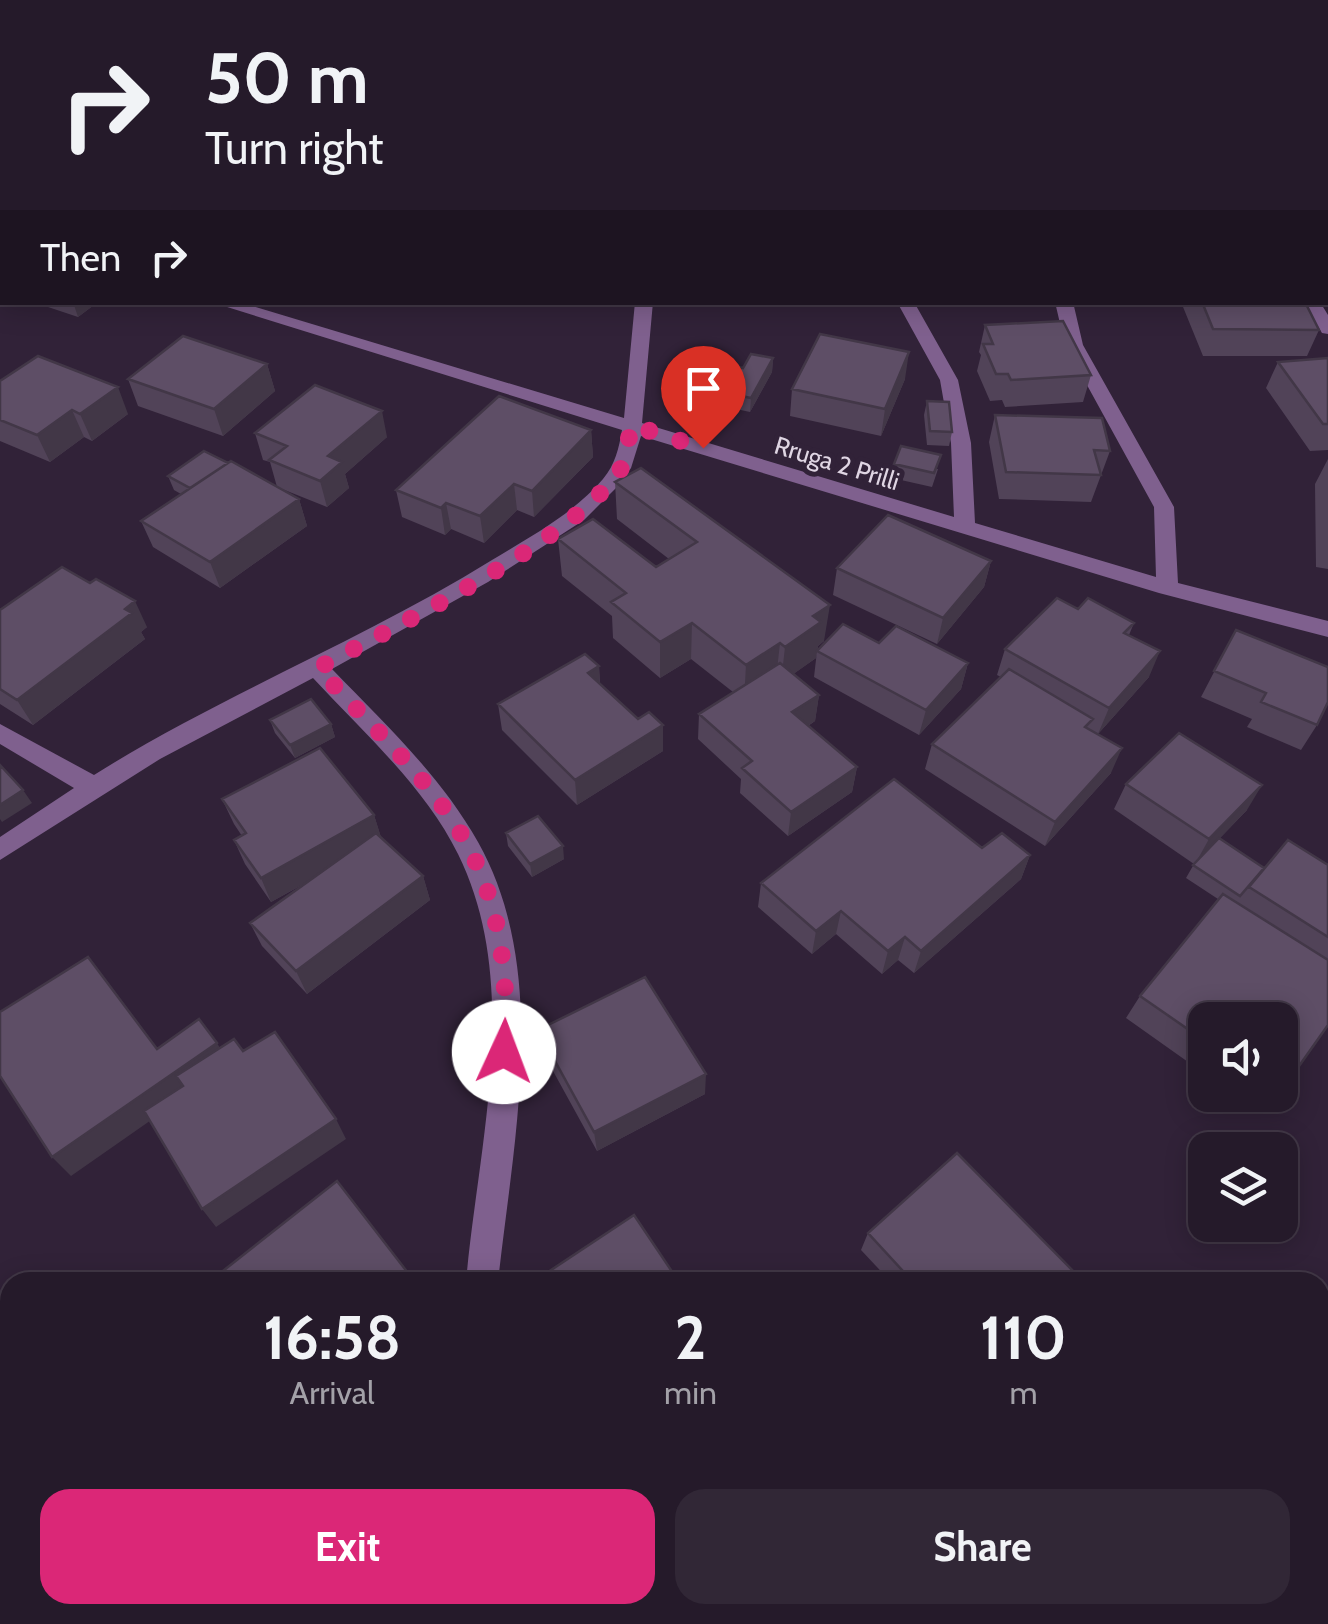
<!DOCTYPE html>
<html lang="en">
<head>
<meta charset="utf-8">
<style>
	body { margin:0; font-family:Cabin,sans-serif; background:#312736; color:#f1f3f6; height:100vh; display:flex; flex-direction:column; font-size:38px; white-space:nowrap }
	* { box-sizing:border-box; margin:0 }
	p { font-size:32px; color:#a3a1a8 }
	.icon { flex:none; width:55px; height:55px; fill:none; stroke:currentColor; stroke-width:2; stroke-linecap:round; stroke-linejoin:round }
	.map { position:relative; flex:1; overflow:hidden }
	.side { position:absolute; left:0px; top:1272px; width:1330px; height:352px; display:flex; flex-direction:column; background:#251a2a; border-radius:30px 30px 0 0; box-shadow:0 5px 25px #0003,0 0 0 2px #423847 }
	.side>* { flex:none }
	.top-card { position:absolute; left:0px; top:0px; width:1330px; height:305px; box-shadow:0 5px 25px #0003,0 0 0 2px #423847; background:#251a2a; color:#f1f3f6; overflow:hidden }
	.fabs { position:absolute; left:1188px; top:1002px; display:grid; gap:20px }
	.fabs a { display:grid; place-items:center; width:110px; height:110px; border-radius:20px; background:#251a2a; box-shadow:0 5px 25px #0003,0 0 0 2px #423847; font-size:50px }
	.pin { position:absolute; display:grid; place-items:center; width:85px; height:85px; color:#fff; margin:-102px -42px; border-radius:50% 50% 50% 0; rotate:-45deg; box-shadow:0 0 10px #0007 }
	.pin .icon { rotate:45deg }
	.me { position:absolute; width:110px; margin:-55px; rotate:2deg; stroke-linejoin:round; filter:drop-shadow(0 0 8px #0008) }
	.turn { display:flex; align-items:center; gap:35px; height:210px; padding:0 40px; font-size:45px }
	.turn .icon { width:130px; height:130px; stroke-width:2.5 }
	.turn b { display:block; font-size:70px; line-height:85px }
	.then { display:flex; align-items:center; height:95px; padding:0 40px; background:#0003; gap:20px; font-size:38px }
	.eta { display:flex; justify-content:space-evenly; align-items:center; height:170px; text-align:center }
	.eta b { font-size:60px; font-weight:700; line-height:70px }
	.action { display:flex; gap:20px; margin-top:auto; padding:20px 40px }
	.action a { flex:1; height:115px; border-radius:30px; background:#db2777; color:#fff; font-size:40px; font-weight:700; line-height:115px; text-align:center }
	.action a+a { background:#312736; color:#f1f3f6 }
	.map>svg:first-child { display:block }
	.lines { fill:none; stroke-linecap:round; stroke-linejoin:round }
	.minor { fill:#7f608e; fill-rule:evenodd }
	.wall { fill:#514358 }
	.shaded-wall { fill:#423747 }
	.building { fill:#5e4e66; stroke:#423747; stroke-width:2.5 }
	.route { stroke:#db2777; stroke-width:18; stroke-dasharray:0 32.4 }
	.labels { text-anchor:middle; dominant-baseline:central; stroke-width:10; stroke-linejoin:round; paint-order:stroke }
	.far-street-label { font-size:25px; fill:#dfd5e3; stroke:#312238 }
</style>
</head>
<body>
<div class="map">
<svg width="1328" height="1624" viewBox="0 0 1328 1624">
	<rect width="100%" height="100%" fill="#312238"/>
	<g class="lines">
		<path class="minor" d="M 322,0 L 344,0 L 345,2 L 323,2 Z
			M 0,232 L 2,233 L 2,243 L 0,242 Z
			M 211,302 L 239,302 L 624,418 L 635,302 L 653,302 L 642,423 L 954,517 L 951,443 L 940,380 L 897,302 L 914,302 L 958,380 L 971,443 L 975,523 L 1156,577 L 1154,507 L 1065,345 L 1055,302 L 1073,302 L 1083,345 L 1174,507 L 1178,583 L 1328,621 L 1328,637 L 1159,593 L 641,436 L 631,468 L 619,485 L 584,520 L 488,582 L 332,669 C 384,723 441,776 478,842 C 551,972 513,1142 498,1282 L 466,1282 C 478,1144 523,986 458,854 C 425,787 364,733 313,678 L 160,759 L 0,860 L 0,837 L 74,788 L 0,744 L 0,724 L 94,775 C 221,695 363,640 492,560 C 530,537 573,514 603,479 C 615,465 619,448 622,430 Z
			M 1303,302 L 1320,302 L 1328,315 L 1328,334 L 1322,333 Z
			M 386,1615 L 422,1615 L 421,1624 L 383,1624 Z"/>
	</g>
	<path class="wall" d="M 69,0 L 228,0 L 229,2 L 70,2 Z
		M 513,0 L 581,0 L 581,2 L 521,2 Z
		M 865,0 L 907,0 L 907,2 L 865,2 Z
		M 988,0 L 1085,0 L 1084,2 L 988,2 Z
		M 0,58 L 2,64 L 2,124 L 0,123 Z
		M 33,302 L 98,302 L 78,317 Z
		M 1181,302 L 1305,302 L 1319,330 L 1307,356 L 1203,356 Z
		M 985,325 L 1091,375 L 1083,402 L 1005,407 L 1002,400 L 990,401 L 977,371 L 981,355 L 979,352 Z
		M 773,358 L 772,372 L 750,412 L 689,399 L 689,385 Z
		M 1328,358 L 1328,450 L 1310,451 L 1266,388 L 1278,362 Z
		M 267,364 L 275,391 L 223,436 L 138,406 L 128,379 Z
		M 905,379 L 881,436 L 790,416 L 792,389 Z
		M 0,381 L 128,414 L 92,441 L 84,437 L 50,462 L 0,441 Z
		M 927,401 L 952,432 L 949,446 L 927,445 L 924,415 Z
		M 995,415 L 1110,451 L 1091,502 L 999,499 L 989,442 Z
		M 591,430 L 593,457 L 534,517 L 517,510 L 484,543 L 451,529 L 445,535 L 402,517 L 396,490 Z
		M 255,433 L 387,437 L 345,474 L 349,488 L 327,507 L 277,487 L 270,462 L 263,460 Z
		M 1328,459 L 1328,569 L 1316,567 L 1315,484 Z
		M 894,464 L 938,469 L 932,487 L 892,478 Z
		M 641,468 L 824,641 L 818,646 L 816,658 L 793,674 L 819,695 L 815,721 L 808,726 L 857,767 L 852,792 L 788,836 L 740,793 L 741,779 L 698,739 L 699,714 L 733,692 L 691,659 L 660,678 L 613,638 L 612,616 L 562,576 L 558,539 L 656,567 L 669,559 L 617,519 L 615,482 Z
		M 168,476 L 299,499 L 307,526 L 220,588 L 153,547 L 141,521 L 181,494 L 174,490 Z
		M 991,561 L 984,587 L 937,644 L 833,595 L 837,568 Z
		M 1078,609 L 1134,623 L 1129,635 L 1149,677 L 1098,734 L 1111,773 L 1045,846 L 925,769 L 932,744 L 1001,677 L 997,675 L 1005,649 Z
		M 0,610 L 147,627 L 141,632 L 145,639 L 33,725 L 0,704 Z
		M 1236,630 L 1317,725 L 1301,750 L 1247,727 L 1252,719 L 1201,697 Z
		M 879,643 L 968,663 L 961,689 L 919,735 L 814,677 L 817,651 Z
		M 599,666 L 600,684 L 638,719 L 663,725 L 663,751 L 577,805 L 502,730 L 498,704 Z
		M 270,720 L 331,724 L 335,737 L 295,758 L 275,733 Z
		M 1126,784 L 1247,810 L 1219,839 L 1264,868 L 1328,865 L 1328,1025 L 1205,1020 L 1205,1074 L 1126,1018 L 1140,996 L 1218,899 L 1186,878 L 1194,864 L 1114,809 Z
		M 222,799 L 374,815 L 381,838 L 423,876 L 430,900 L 307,994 L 262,946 L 250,923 L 311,880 L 271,902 L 245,864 L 234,840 L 242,836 L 234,824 Z
		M 506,833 L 564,859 L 532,877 L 508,846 Z
		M 982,848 L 1030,855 L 1021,879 L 914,973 L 898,960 L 882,974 L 836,934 L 812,954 L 758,907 L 761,883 Z
		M 538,1030 L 705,1094 L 597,1151 L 542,1051 Z
		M 1235,1095 L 1278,1095 L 1261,1113 Z
		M 868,1233 L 1076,1282 L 891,1282 L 861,1250 Z
		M 1139,1615 L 1320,1615 L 1328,1624 L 1147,1624 Z"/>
	<path class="shaded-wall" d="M 205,0 L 228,0 L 229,2 L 201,2 Z
		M 73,302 L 98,302 L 78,317 Z
		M 909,352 L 905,379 L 881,436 L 885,409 Z
		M 773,358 L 772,372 L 750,412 L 751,398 Z
		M 267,364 L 275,391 L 223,436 L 214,409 Z
		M 118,387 L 128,414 L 92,441 L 80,414 Z
		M 72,410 L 84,437 L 50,462 L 37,435 Z
		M 382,411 L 387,437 L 345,474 L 349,488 L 327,507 L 320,481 L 328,456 Z
		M 591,430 L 593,457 L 534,517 L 532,491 Z
		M 514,484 L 517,510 L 484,543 L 480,516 Z
		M 299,499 L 307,526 L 220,588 L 210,562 Z
		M 446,503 L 451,529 L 445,535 L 441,508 Z
		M 991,561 L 984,587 L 937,644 L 943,618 Z
		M 135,601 L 147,627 L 141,632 L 145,639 L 33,725 L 17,700 Z
		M 830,605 L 824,641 L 818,646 L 816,658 L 781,683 L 785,647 L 813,616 Z
		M 692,623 L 691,659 L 660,678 L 660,642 Z
		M 780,643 L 776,679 L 744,701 L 746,665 Z
		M 1160,651 L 1149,677 L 1098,734 L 1109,708 Z
		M 968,663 L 961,689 L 919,735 L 926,710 Z
		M 599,666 L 600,692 L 588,673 Z
		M 819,695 L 815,721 L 789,738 L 792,712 Z
		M 331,724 L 335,737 L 295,758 L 290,745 Z
		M 663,725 L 663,751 L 577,805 L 575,780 Z
		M 1122,748 L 1111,773 L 1045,846 L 1055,822 Z
		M 857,767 L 852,792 L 788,836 L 791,812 Z
		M 1262,785 L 1247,810 L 1195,864 L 1209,839 Z
		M 23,790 L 32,803 L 2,822 L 0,819 L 0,805 Z
		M 374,815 L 382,840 L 271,902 L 261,878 Z
		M 563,846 L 564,859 L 532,877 L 530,864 Z
		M 1030,855 L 1021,879 L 914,973 L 921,951 Z
		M 423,876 L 430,900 L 307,994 L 296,971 Z
		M 841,911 L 836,934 L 812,954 L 816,931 Z
		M 905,937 L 898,960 L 882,974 L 888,951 Z
		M 217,1043 L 230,1065 L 71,1176 L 52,1157 Z
		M 706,1074 L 705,1094 L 597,1151 L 594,1132 Z
		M 336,1119 L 346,1139 L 216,1227 L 202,1209 Z"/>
	<path class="building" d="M 71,0 L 94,0 L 89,2 Z
		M 138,0 L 205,0 L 201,2 L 147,2 Z
		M 481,0 L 508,0 L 517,2 L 478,2 Z
		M 690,0 L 711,0 L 723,2 L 687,2 Z
		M 1007,0 L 1080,0 L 1077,2 L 1017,2 Z
		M 0,65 L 2,65 L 2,100 L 1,101 Z
		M 1202,302 L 1305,302 L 1319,330 L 1213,329 Z
		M 1063,321 L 1091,375 L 1011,380 L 1008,374 L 996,374 L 983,344 L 993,344 L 985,325 Z
		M 820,334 L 909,352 L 885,409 L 792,389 Z
		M 183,336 L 267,364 L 214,409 L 128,379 Z
		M 751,354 L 773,358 L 751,398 L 689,385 L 705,360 L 743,368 Z
		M 38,356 L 118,387 L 80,414 L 72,410 L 37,435 L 0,420 L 0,381 Z
		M 1328,358 L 1328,424 L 1323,424 L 1278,362 Z
		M 315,385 L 382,411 L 328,456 L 342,462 L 320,481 L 269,460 L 287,446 L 255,433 Z
		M 499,396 L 591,430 L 532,491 L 514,484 L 480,516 L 446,503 L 441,508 L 396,490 Z
		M 927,401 L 949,402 L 952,432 L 930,431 Z
		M 995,415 L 1102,418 L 1110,451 L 1094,450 L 1101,475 L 1006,472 Z
		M 901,446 L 941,455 L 934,473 L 894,464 Z
		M 204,451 L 228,463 L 190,488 L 168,476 Z
		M 231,461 L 299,499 L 210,562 L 141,521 Z
		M 641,468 L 830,605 L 813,616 L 821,622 L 785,647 L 780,643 L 746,665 L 692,623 L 660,642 L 611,602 L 626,593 L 558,539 L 593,519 L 656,567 L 697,542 L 615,482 Z
		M 888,515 L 991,561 L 943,618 L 837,568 Z
		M 62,567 L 90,583 L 96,579 L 135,601 L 125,609 L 132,613 L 17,700 L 0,689 L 0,610 Z
		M 1057,598 L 1078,609 L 1088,598 L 1134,623 L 1124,633 L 1160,651 L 1109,708 L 1005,649 Z
		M 843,624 L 879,643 L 896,626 L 968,663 L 926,710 L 817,651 Z
		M 1236,630 L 1328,667 L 1328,702 L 1317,725 L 1261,702 L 1266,693 L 1214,671 Z
		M 585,654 L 599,666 L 588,673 L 638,719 L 649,712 L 663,725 L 575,780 L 498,704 Z
		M 780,663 L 819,695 L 792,712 L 857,767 L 791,812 L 742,768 L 752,761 L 699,714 Z
		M 1009,669 L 1093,719 L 1085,727 L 1122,748 L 1055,822 L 932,744 Z
		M 311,699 L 331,724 L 290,745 L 270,720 Z
		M 1179,733 L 1262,785 L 1209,839 L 1126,784 Z
		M 320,748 L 374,815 L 261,878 L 234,840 L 246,833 L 222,799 Z
		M 0,765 L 23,790 L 0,805 Z
		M 894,779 L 982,848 L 1002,833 L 1030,855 L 921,951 L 905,937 L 888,951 L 841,911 L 816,931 L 761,883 Z
		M 538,816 L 563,846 L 530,864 L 506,833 Z
		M 376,833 L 423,876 L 296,971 L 250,923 Z
		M 1219,838 L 1264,868 L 1240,896 L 1193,865 Z
		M 1288,840 L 1328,865 L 1328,937 L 1249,887 Z
		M 1223,894 L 1328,960 L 1328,1025 L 1280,1093 L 1280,1020 L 1205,1020 L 1205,1041 L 1140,996 Z
		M 88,957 L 157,1049 L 199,1019 L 217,1043 L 52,1157 L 0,1076 L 0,1012 Z
		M 645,977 L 706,1074 L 594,1132 L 538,1030 Z
		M 275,1032 L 336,1119 L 202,1209 L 144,1111 L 183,1086 L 176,1076 L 234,1039 L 243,1051 Z
		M 957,1153 L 1080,1278 L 1076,1282 L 913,1282 L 868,1233 Z
		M 337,1181 L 415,1282 L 217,1282 L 214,1278 Z
		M 634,1215 L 679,1282 L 533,1282 Z
		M 10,1390 L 10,1499 L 0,1478 L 0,1397 Z
		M 1320,1526 L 1328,1534 L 1328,1624 L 1170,1624 L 1163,1615 L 1320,1615 Z
		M 854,1615 L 1065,1615 L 1071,1624 L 841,1624 Z"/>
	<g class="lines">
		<path class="route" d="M 504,1052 C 509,985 502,911 470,850 C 436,784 368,723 318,668 C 398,624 570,543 620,470 C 628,459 628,439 631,425 L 703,448"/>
	</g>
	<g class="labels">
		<g class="far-street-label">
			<text transform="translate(837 463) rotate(17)">Rruga 2 Prilli</text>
		</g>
	</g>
</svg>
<div class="fabs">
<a><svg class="icon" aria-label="sound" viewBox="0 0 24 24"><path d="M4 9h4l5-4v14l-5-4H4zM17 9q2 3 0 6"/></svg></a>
<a><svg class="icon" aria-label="layers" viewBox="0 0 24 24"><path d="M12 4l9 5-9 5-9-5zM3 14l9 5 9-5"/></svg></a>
</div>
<div class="pin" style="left:703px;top:448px;background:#d93025"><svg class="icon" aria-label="arrive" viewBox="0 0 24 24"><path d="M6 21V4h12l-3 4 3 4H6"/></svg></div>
<svg class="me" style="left:504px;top:1052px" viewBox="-20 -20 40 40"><circle r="19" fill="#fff"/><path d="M0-13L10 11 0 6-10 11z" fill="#db2777"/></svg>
<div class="top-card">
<div class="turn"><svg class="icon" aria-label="right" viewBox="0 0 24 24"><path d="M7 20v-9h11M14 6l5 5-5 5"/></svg><div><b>50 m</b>Turn right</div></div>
<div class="then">Then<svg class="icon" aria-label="right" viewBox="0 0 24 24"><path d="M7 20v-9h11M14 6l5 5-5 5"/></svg></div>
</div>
<section class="side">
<div class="eta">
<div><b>16:58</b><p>Arrival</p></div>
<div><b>2</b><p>min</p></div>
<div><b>110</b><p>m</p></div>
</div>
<div class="action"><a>Exit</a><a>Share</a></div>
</section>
</div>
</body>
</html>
